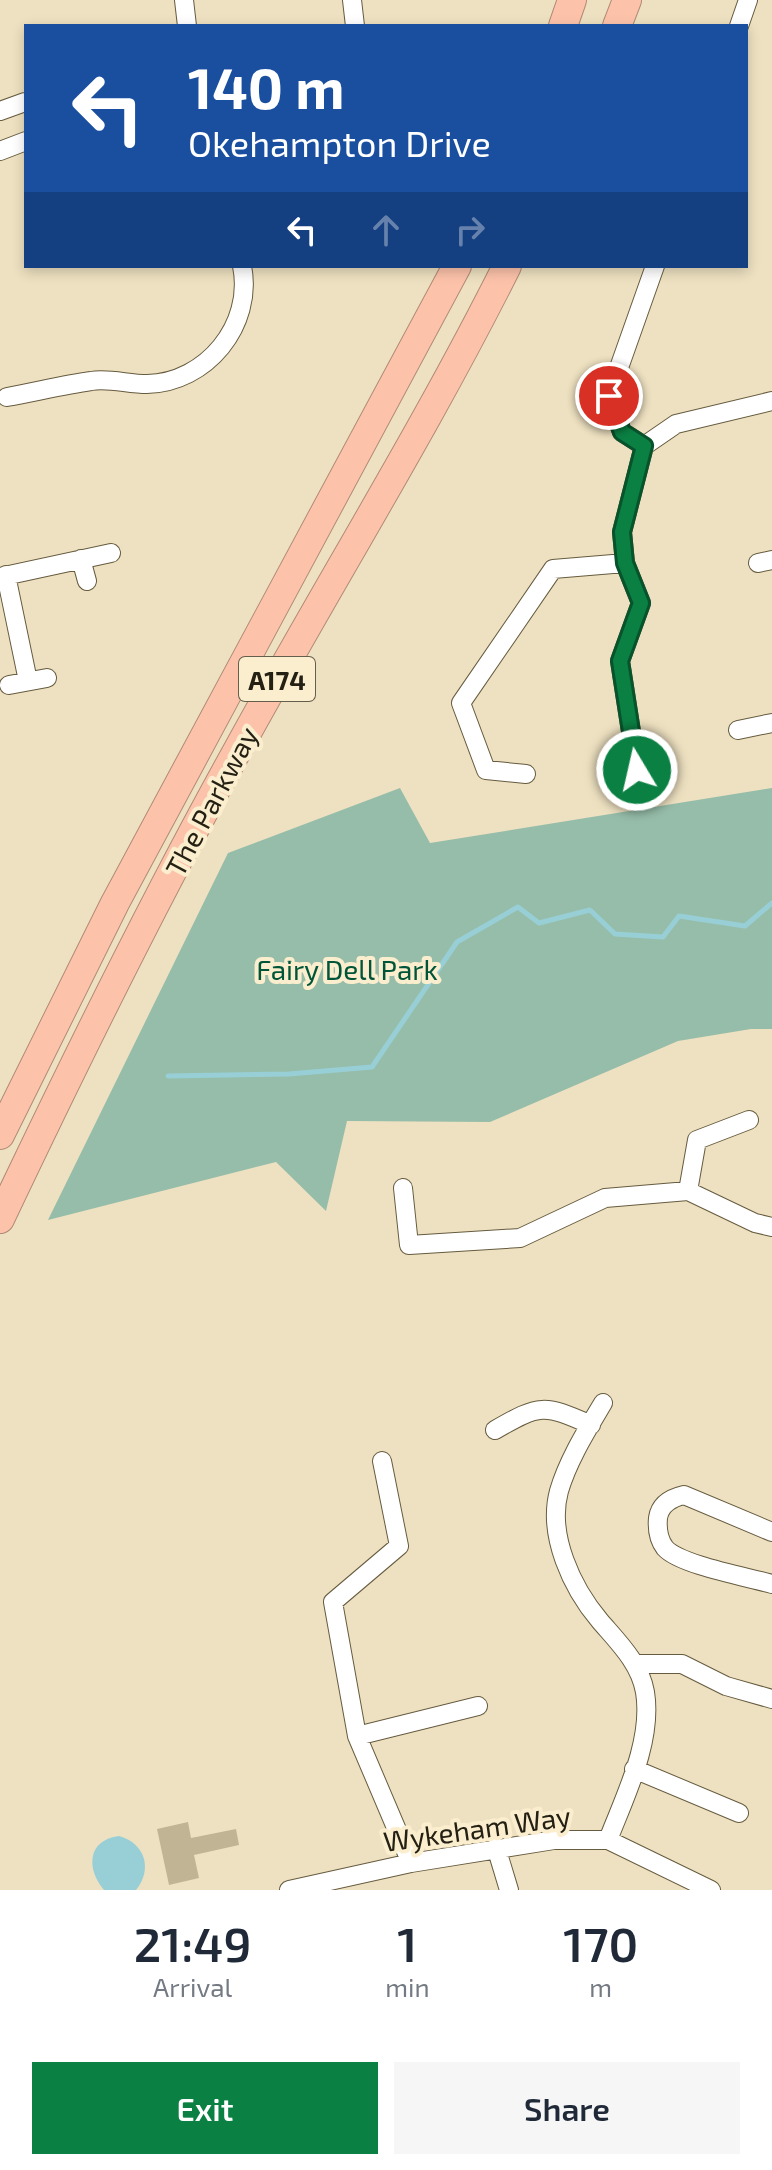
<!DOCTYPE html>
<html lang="en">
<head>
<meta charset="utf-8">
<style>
	body { margin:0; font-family:"Exo 2",sans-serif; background:#f6f6f7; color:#1f2937; height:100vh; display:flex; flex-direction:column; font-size:30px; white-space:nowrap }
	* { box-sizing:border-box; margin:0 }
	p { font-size:26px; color:#747a83 }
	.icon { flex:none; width:44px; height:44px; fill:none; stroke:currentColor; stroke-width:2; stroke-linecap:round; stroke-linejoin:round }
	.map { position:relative; height:1890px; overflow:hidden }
	.details { display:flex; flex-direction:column; background:#fff; flex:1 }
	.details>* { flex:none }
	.guide { position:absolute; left:24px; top:24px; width:724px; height:244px; border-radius:0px; box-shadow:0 4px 12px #0003; background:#1a4fa0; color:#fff; overflow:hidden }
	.pin { position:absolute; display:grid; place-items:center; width:68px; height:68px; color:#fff; margin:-34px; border:4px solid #fff; border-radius:50%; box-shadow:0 2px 8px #0007 }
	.me { position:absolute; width:88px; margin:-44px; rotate:351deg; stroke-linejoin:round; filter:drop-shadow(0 0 6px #0008) }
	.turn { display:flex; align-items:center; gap:28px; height:168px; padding:0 32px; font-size:36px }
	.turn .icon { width:104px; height:104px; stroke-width:2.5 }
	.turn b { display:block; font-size:56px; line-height:68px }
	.lanes { display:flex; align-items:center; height:76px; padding:0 32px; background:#0003; justify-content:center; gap:40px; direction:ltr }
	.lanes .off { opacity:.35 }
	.eta { display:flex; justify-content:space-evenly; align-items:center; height:136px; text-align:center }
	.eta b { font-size:48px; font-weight:600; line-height:56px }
	.cta { display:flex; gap:16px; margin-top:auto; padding:16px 32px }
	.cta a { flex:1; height:92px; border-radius:0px; background:#0b8043; color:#fff; font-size:32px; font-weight:600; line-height:92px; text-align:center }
	.cta a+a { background:#f6f6f7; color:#1f2937 }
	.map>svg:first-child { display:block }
	.green { fill:#96bda9 }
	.water { fill:#98cfd6 }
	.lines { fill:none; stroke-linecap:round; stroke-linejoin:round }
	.stream { stroke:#98cfd6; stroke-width:5 }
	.building { fill:#c0b495 }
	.minor-casing { stroke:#665b3f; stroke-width:20 }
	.highway-casing { stroke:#b18a76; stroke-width:30 }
	.minor { stroke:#fff; stroke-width:18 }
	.highway { stroke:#fdc3aa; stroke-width:28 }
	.route-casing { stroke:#07532c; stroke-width:20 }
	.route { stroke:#0b8043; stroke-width:14 }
	.labels { text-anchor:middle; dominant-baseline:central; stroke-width:8; stroke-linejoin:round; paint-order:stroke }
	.shield { fill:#fbeece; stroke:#645e4c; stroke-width:2 }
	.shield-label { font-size:26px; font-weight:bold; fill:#242014 }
	.street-label { font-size:28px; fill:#242014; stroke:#fbeece }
	.park-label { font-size:28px; fill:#005539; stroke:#fbeece }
</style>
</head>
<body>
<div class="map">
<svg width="772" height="1890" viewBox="0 0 772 1890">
	<rect width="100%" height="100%" fill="#eee1c1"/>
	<path class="green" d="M 400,788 L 430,843 L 772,788 L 772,1029 L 751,1029 L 678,1041 L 490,1122 L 347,1121 L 326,1211 L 276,1162 L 48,1220 L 228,853 Z"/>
	<path class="water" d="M 119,1836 C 145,1843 153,1869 136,1890 L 104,1890 C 86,1869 87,1840 119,1836 Z"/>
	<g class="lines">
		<path class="stream" d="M 168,1076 L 289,1074 L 372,1067 L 457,942 L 518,907 L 539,923 L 590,910 L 615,934 L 663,937 L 679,916 L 745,926 L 772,903"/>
	</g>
	<path class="building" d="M 188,1822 L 191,1838 L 236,1829 L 239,1845 L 194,1855 L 199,1878 L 169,1885 L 157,1829 Z"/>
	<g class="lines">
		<g class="minor-casing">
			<path id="minor" d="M 184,0 L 187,26
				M 352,0 L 355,26
				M 739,26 L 748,0
				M 0,111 L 25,102
				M 0,151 L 26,141
				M 7,397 C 35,392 63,385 91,381 C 109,378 128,384 147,384 C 206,383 254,325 242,266
				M 644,446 L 622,432 L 609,396 L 655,266
				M 644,446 L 676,424 L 772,401
				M 81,559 L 87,581
				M 758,563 L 772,560
				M 6,575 L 28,681
				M 0,577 L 111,553
				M 9,685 L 47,678
				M 738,730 L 772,723
				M 637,770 L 620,661 L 641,603 L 625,563 L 622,532 L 644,446
				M 526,774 L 486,770 L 461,703 L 553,569 L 625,563
				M 403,1188 L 409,1245 L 520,1238 L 605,1198 L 688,1191 L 755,1223 L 772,1227
				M 688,1191 L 697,1140 L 749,1120
				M 603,1403 C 587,1430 568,1460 559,1491 C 547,1535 572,1588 600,1621 C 618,1642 640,1663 645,1692 C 653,1741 625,1796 608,1840
				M 495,1430 C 540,1404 544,1404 591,1425
				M 382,1461 L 399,1546 L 333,1602 L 357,1736 L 411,1863
				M 772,1532 L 684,1495 C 671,1498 660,1504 658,1518 C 657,1529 658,1539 665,1548 C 680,1565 748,1577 772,1584
				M 635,1664 L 682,1664 L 726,1686 L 772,1699
				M 357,1736 L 478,1706
				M 634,1769 L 739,1813
				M 496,1847 L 509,1890
				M 289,1890 L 411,1863 L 554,1840 L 608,1840 L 711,1890"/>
		</g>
		<g class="highway-casing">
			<path id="highway" d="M 563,26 L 572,0
				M 617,26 L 627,0
				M 0,1135 L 115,903 L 457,266
				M 0,1219 C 75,1061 152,904 237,751 C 326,588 424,432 507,266"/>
		</g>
		<use href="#minor" class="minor"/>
		<use href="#highway" class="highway"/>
	</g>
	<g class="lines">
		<g class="route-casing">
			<path id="route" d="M 609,396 L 622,432 L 644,446 L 622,532 L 625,563 L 641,603 L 620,661 L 637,770"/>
		</g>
		<use href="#route" class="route"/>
	</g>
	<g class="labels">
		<rect class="shield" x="239" y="657" width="76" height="44" rx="6"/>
		<g class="shield-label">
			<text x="277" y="679">A174</text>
		</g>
		<g class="street-label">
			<text transform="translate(211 801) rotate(-62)">The Parkway</text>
			<text transform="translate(477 1828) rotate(-8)">Wykeham Way</text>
		</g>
		<g class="park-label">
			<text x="347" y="969">Fairy Dell Park</text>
		</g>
	</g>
</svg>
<div class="pin" style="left:609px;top:396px;background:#d93025"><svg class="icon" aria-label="arrive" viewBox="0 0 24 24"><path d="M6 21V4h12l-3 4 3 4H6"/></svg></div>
<svg class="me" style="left:637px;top:770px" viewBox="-20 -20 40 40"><circle r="17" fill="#0b8043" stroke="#fff" stroke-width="3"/><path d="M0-11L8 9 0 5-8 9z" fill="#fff"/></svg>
<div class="guide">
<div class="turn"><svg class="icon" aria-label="left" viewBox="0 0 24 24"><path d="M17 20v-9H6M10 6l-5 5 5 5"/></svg><div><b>140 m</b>Okehampton Drive</div></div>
<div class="lanes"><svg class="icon" aria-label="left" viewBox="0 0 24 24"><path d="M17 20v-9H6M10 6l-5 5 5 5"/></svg><svg class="icon off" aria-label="ahead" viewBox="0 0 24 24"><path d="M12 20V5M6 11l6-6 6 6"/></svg><svg class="icon off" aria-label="right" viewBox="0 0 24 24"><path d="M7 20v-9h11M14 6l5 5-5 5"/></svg></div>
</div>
</div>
<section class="details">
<div class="eta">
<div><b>21:49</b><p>Arrival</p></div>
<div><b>1</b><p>min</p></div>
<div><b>170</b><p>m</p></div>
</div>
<div class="cta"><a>Exit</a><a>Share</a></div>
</section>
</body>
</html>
